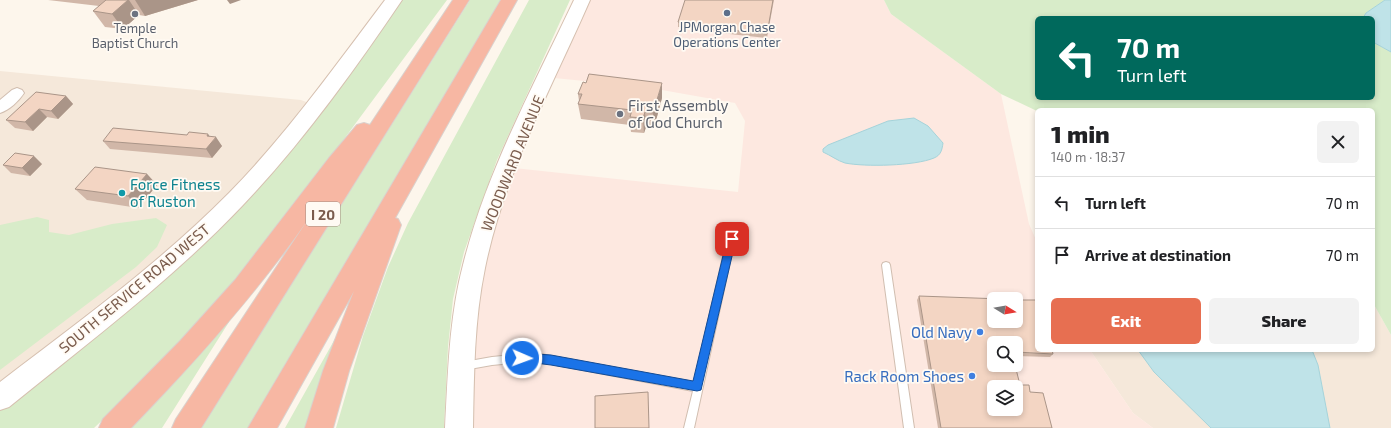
<!DOCTYPE html>
<html lang="en">
<head>
<meta charset="utf-8">
<style>
	body { margin:0; font-family:"Exo 2",sans-serif; background:#f2f2f2; color:#202124; height:100vh; display:flex; flex-direction:column; font-size:15px; white-space:nowrap }
	* { box-sizing:border-box; margin:0 }
	p { font-size:13px; color:#757577 }
	.icon { flex:none; width:22px; height:22px; fill:none; stroke:currentColor; stroke-width:2; stroke-linecap:round; stroke-linejoin:round }
	.map { position:relative; flex:1; overflow:hidden }
	.sheet { position:absolute; left:1035px; top:108px; width:340px; height:244px; display:flex; flex-direction:column; background:#fff; border-radius:6px; box-shadow:0 2px 6px #0003 }
	.sheet>* { flex:none }
	.hud { position:absolute; left:1035px; top:16px; width:340px; height:84px; border-radius:6px; box-shadow:0 2px 6px #0003; background:#00695c; color:#fff; overflow:hidden }
	.needle { width:26px; rotate:101deg }
	.fabs { position:absolute; left:987px; top:292px; display:grid; gap:8px }
	.fabs a { display:grid; place-items:center; width:36px; height:36px; border-radius:6px; background:#fff; box-shadow:0 2px 6px #0003; font-size:20px }
	.pin { position:absolute; display:grid; place-items:center; width:34px; height:34px; color:#fff; margin:-17px; border-radius:8px; box-shadow:0 2px 6px #0006 }
	.me { position:absolute; width:44px; margin:-22px; rotate:92deg; stroke-linejoin:round; filter:drop-shadow(0 0 3px #0008) }
	.turn { display:flex; align-items:center; gap:14px; height:84px; padding:0 16px; font-size:18px }
	.turn .icon { width:52px; height:52px; stroke-width:2.5 }
	.turn b { display:block; font-size:28px; line-height:34px }
	.round { display:grid; place-items:center; flex:none; width:42px; height:42px; border-radius:6px; background:#f2f2f2 }
	.headline { display:flex; align-items:center; justify-content:space-between; height:68px; padding:0 16px }
	h1 { font-size:24px; font-weight:800; line-height:30px }
	.button { display:flex; gap:8px; margin-top:auto; padding:8px 16px }
	.button a { flex:1; height:46px; border-radius:6px; background:#e76f51; color:#fff; font-size:16px; font-weight:800; line-height:46px; text-align:center }
	.button a+a { background:#f2f2f2; color:#202124 }
	ul { padding:0; list-style:none }
	li { display:flex; align-items:center; gap:12px; height:52px; padding:0 16px; border-top:1px solid #e0e0e0 }
	li div { flex:1 }
	li b { display:block; font-size:15px }
	li em { font-style:normal }
	.map>svg:first-child { display:block }
	.residential { fill:#f5e8da }
	.commercial { fill:#fde8e0; fill-rule:evenodd }
	.green { fill:#d8ecc9 }
	.water { fill:#bfe3e8; stroke:#a5d3da }
	.lines { fill:none; stroke-linecap:round; stroke-linejoin:round }
	.service-casing { stroke:#d1beb0; stroke-width:2 }
	.minor-casing { stroke:#d1beb0; stroke-width:2 }
	.secondary-casing { stroke:#d6c0b0; stroke-width:2 }
	.motorway-casing { stroke:#dad1cd; stroke-width:2 }
	.service { fill:#fff; fill-rule:evenodd }
	.minor { fill:#fff; fill-rule:evenodd }
	.secondary { fill:#fff; fill-rule:evenodd }
	.motorway { fill:#f7b7a3; fill-rule:evenodd }
	.wall { fill:#d1b7a8 }
	.shaded-wall { fill:#aa9588 }
	.building { fill:#f3d5c3; stroke:#aa9588; fill-rule:evenodd }
	.route { fill:#1a73e8; stroke:#114b97 }
	.service-dot { fill:#5c6f8a; stroke:#fffaf3; stroke-width:1.5 }
	.worship-dot { fill:#6b7280; stroke:#fffaf3; stroke-width:1.5 }
	.culture-dot { fill:#0f9aa8; stroke:#fffaf3; stroke-width:1.5 }
	.shop-dot { fill:#3f7fe0; stroke:#fffaf3; stroke-width:1.5 }
	.labels { text-anchor:middle; dominant-baseline:central; stroke-width:3.5; stroke-linejoin:round; paint-order:stroke }
	.far-service-label { font-size:13px; fill:#4e5e75; stroke:#fffaf3 }
	.far-worship-label { font-size:13px; fill:#5b616d; stroke:#fffaf3 }
	.shield { fill:#fffaf3; stroke:#a28b7f; stroke-width:1 }
	.shield-label { font-size:14px; font-weight:bold; fill:#7a5c4d }
	.worship-label { font-size:15px; fill:#5b616d; stroke:#fffaf3; text-anchor:start }
	.street-label { font-size:15px; fill:#7a5c4d; stroke:#fffaf3 }
	.culture-label { font-size:15px; fill:#0d838f; stroke:#fffaf3; text-anchor:start }
	.shop-label { font-size:15px; fill:#366cbe; stroke:#fffaf3; text-anchor:end }
</style>
</head>
<body>
<div class="map">
<svg width="1391" height="428" viewBox="0 0 1391 428">
	<rect width="100%" height="100%" fill="#fdf6ec"/>
	<path class="residential" d="M 0,71 L 301,100 L 309,103 L 266,157 L 185,237 L 0,382 Z
		M 1373,303 L 1391,335 L 1391,428 L 1153,428 L 1133,413 L 1090,350 L 1373,350 Z"/>
	<path class="commercial" d="M 588,0 L 884,0 L 891,14 L 1001,94 L 1029,224 L 1037,242 L 1037,350 L 1090,350 L 1133,413 L 1153,428 L 470,428 L 474,337 L 488,246 L 514,168 L 738,192 L 745,121 L 735,103 L 645,87 L 554,78 ZM 994,299 L 1016,299 L 1016,321 L 994,321 ZM 994,343 L 1016,343 L 1016,365 L 994,365 ZM 994,387 L 1016,387 L 1016,409 L 994,409 Z"/>
	<path class="green" d="M 399,0 L 447,0 L 247,270 L 164,362 L 94,428 L 0,428 L 0,405 L 202,239 Z
		M 470,0 L 502,0 L 251,428 L 201,428 Z
		M 529,0 L 570,0 L 497,160 L 464,252 L 453,299 L 448,347 L 444,428 L 336,428 L 363,336 L 388,267 L 408,223 Z
		M 884,0 L 1385,0 L 1366,13 L 1363,18 L 1037,18 L 1037,98 L 1373,98 L 1373,42 L 1391,52 L 1391,335 L 1373,303 L 1373,110 L 1037,111 L 1001,94 L 891,14 Z
		M 37,217 L 49,220 L 49,232 L 69,235 L 112,224 L 156,218 L 167,225 L 157,247 L 136,267 L 0,370 L 0,225 Z
		M 225,321 L 229,322 L 162,428 L 120,428 Z
		M 341,328 L 316,428 L 285,428 Z"/>
	<path class="water" d="M 1385,0 L 1391,0 L 1391,52 L 1373,42 L 1373,18 L 1363,18 L 1366,13 Z
		M 914,118 L 928,126 L 943,143 C 942,150 941,155 934,158 C 915,166 865,167 845,163 C 838,161 830,155 823,152 L 823,149 L 828,145 L 888,121 Z
		M 1138,350 L 1312,350 L 1318,365 L 1330,428 L 1211,428 L 1154,372 Z"/>
	<g class="lines">
		<g class="service-casing">
			<path id="service" d="M 731,236 L 734,237 L 735,239 L 694,428 L 684,428 L 693,391 L 535,361 L 492,365 L 464,370 L 461,369 L 459,366 L 461,363 L 464,362 L 492,357 L 535,353 L 694,382 L 727,239 L 728,237 Z
				M 886,262 L 889,263 L 890,265 L 914,428 L 904,428 L 882,265 L 883,263 Z"/>
		</g>
		<g class="minor-casing">
			<path id="minor" d="M 17,88 L 22,90 L 24,93 C 19,101 9,110 0,113 L 0,100 L 12,90 Z"/>
		</g>
		<g class="secondary-casing">
			<path id="secondary" d="M 385,0 L 402,0 C 354,71 302,143 243,205 C 172,280 89,342 9,407 L 0,410 L 0,382 C 78,322 159,264 229,193 C 287,134 335,66 385,0 Z
				M 574,0 L 590,0 C 552,87 504,174 485,268 C 474,321 474,374 473,428 L 445,428 C 448,374 449,318 463,265 C 486,172 533,87 574,0 Z"/>
		</g>
		<g class="motorway-casing">
			<path id="motorway" d="M 453,0 L 469,0 L 201,428 L 172,428 L 176,419 L 309,218 C 256,294 195,362 131,428 L 99,428 L 103,419 L 180,341 L 235,280 L 329,158 L 357,125 L 364,123 L 370,125 Z
				M 501,0 L 517,0 L 395,218 L 398,219 L 401,225 L 349,371 L 333,428 L 305,428 L 323,371 L 354,291 L 277,428 L 248,428 Z"/>
		</g>
		<use href="#service" class="service"/>
		<use href="#minor" class="minor"/>
		<use href="#secondary" class="secondary"/>
		<use href="#motorway" class="motorway"/>
	</g>
	<path class="wall" d="M 48,0 L 198,0 L 145,16 L 139,15 L 123,29 L 105,27 L 93,11 L 99,6 Z
		M 774,0 L 767,38 L 702,31 L 702,29 L 678,27 L 678,22 Z
		M 578,94 L 662,98 L 654,128 L 646,127 L 644,133 L 631,132 L 630,125 L 581,119 L 578,104 L 579,101 Z
		M 66,96 L 73,104 L 58,119 L 47,117 L 33,131 L 15,128 L 6,120 Z
		M 210,137 L 222,146 L 212,158 L 110,149 L 103,141 Z
		M 42,164 L 30,176 L 11,173 L 3,165 Z
		M 147,174 L 157,185 L 138,208 L 87,200 L 75,189 Z
		M 919,296 L 1053,354 L 1050,357 L 1016,356 L 1016,343 L 994,343 L 1020,385 L 1030,392 L 1052,428 L 938,428 L 917,300 Z"/>
	<path class="shaded-wall" d="M 128,0 L 129,0 L 139,15 L 123,29 L 112,14 Z
		M 135,0 L 198,0 L 145,16 Z
		M 227,0 L 241,0 L 230,4 Z
		M 662,83 L 662,98 L 654,128 L 653,113 Z
		M 66,96 L 73,104 L 58,119 L 51,111 Z
		M 39,109 L 47,117 L 33,131 L 25,122 Z
		M 645,112 L 646,127 L 644,133 L 643,118 Z
		M 208,134 L 213,141 L 216,137 L 222,146 L 212,158 L 206,149 L 207,136 Z
		M 34,156 L 42,164 L 30,176 L 22,168 Z
		M 147,174 L 157,185 L 138,208 L 128,196 Z"/>
	<path class="building" d="M 106,0 L 128,0 L 112,14 L 93,11 Z
		M 685,0 L 773,0 L 767,34 L 702,27 L 702,25 L 678,22 Z
		M 589,74 L 662,83 L 653,113 L 645,112 L 643,118 L 630,117 L 632,110 L 578,104 L 582,94 L 578,94 L 583,82 L 586,83 Z
		M 36,92 L 66,96 L 51,111 L 39,109 L 25,122 L 6,120 Z
		M 113,128 L 187,135 L 189,132 L 208,134 L 207,136 L 216,137 L 206,149 L 103,141 Z
		M 15,153 L 34,156 L 22,168 L 3,165 Z
		M 95,167 L 147,174 L 128,196 L 75,189 Z
		M 919,296 L 1002,299 L 994,299 L 994,321 L 1016,321 L 1016,300 L 1037,300 L 1037,350 L 1052,350 L 1053,354 L 1016,352 L 1016,343 L 994,343 L 994,365 L 1015,365 L 1020,385 L 1029,385 L 1030,392 L 1043,393 L 1052,428 L 941,428 ZM 994,387 L 1016,387 L 1016,409 L 994,409 Z
		M 648,392 L 649,428 L 595,428 L 595,396 Z"/>
	<path class="route" d="M 732,235 L 736,239 L 701,390 L 697,391 L 551,365 L 519,361 L 517,358 L 519,354 L 522,353 L 551,355 L 693,381 L 727,239 Z"/>
	<circle class="service-dot" cx="727" cy="13" r="4"/>
	<g class="worship-dot">
		<circle cx="135" cy="14" r="4"/>
		<circle cx="620" cy="114" r="4"/>
	</g>
	<circle class="culture-dot" cx="122" cy="193" r="4"/>
	<g class="shop-dot">
		<circle cx="980" cy="332" r="4"/>
		<circle cx="972" cy="376" r="4"/>
	</g>
	<g class="labels">
		<g class="far-service-label">
			<text x="727" y="27">JPMorgan Chase<tspan x="727" dy="15">Operations Center</tspan></text>
		</g>
		<g class="far-worship-label">
			<text x="135" y="28">Temple<tspan x="135" dy="15">Baptist Church</tspan></text>
		</g>
		<rect class="shield" x="306" y="202" width="34" height="24" rx="3"/>
		<g class="shield-label">
			<text x="323" y="214">I 20</text>
		</g>
		<g class="worship-label">
			<text x="628" y="105">First Assembly<tspan x="628" dy="17">of God Church</tspan></text>
		</g>
		<g class="street-label">
			<text transform="translate(512 163) rotate(-68)">WOODWARD AVENUE</text>
			<text transform="translate(134 288) rotate(-40)">SOUTH SERVICE ROAD WEST</text>
		</g>
		<g class="culture-label">
			<text x="130" y="184">Force Fitness<tspan x="130" dy="17">of Ruston</tspan></text>
		</g>
		<g class="shop-label">
			<text x="972" y="332">Old Navy</text>
			<text x="964" y="376">Rack Room Shoes</text>
		</g>
	</g>
</svg>
<div class="fabs">
<a><svg class="needle" viewBox="-14 -14 28 28"><path d="M0-13l5 13h-10z" fill="#e53935"/><path d="M0 13l5-13h-10z" fill="#757577"/></svg></a>
<a><svg class="icon" aria-label="search" viewBox="0 0 24 24"><circle cx="10" cy="10" r="6"/><path d="M15 15l6 6"/></svg></a>
<a><svg class="icon" aria-label="layers" viewBox="0 0 24 24"><path d="M12 4l9 5-9 5-9-5zM3 14l9 5 9-5"/></svg></a>
</div>
<div class="pin" style="left:732px;top:239px;background:#d93025"><svg class="icon" aria-label="arrive" viewBox="0 0 24 24"><path d="M6 21V4h12l-3 4 3 4H6"/></svg></div>
<svg class="me" style="left:522px;top:358px" viewBox="-20 -20 40 40"><circle r="17" fill="#1a73e8" stroke="#fff" stroke-width="3"/><path d="M0-11L8 9 0 5-8 9z" fill="#fff"/></svg>
<div class="hud">
<div class="turn"><svg class="icon" aria-label="left" viewBox="0 0 24 24"><path d="M17 20v-9H6M10 6l-5 5 5 5"/></svg><div><b>70 m</b>Turn left</div></div>
</div>
<section class="sheet">
<div class="headline"><div><h1>1 min</h1><p>140 m · 18:37</p></div><a class="round"><svg class="icon" aria-label="close" viewBox="0 0 24 24"><path d="M6 6l12 12M18 6L6 18"/></svg></a></div>
<ul>
<li><svg class="icon" aria-label="left" viewBox="0 0 24 24"><path d="M17 20v-9H6M10 6l-5 5 5 5"/></svg><div><b>Turn left</b></div><em>70 m</em></li>
<li><svg class="icon" aria-label="arrive" viewBox="0 0 24 24"><path d="M6 21V4h12l-3 4 3 4H6"/></svg><div><b>Arrive at destination</b></div><em>70 m</em></li>
</ul>
<div class="button"><a>Exit</a><a>Share</a></div>
</section>
</div>
</body>
</html>
